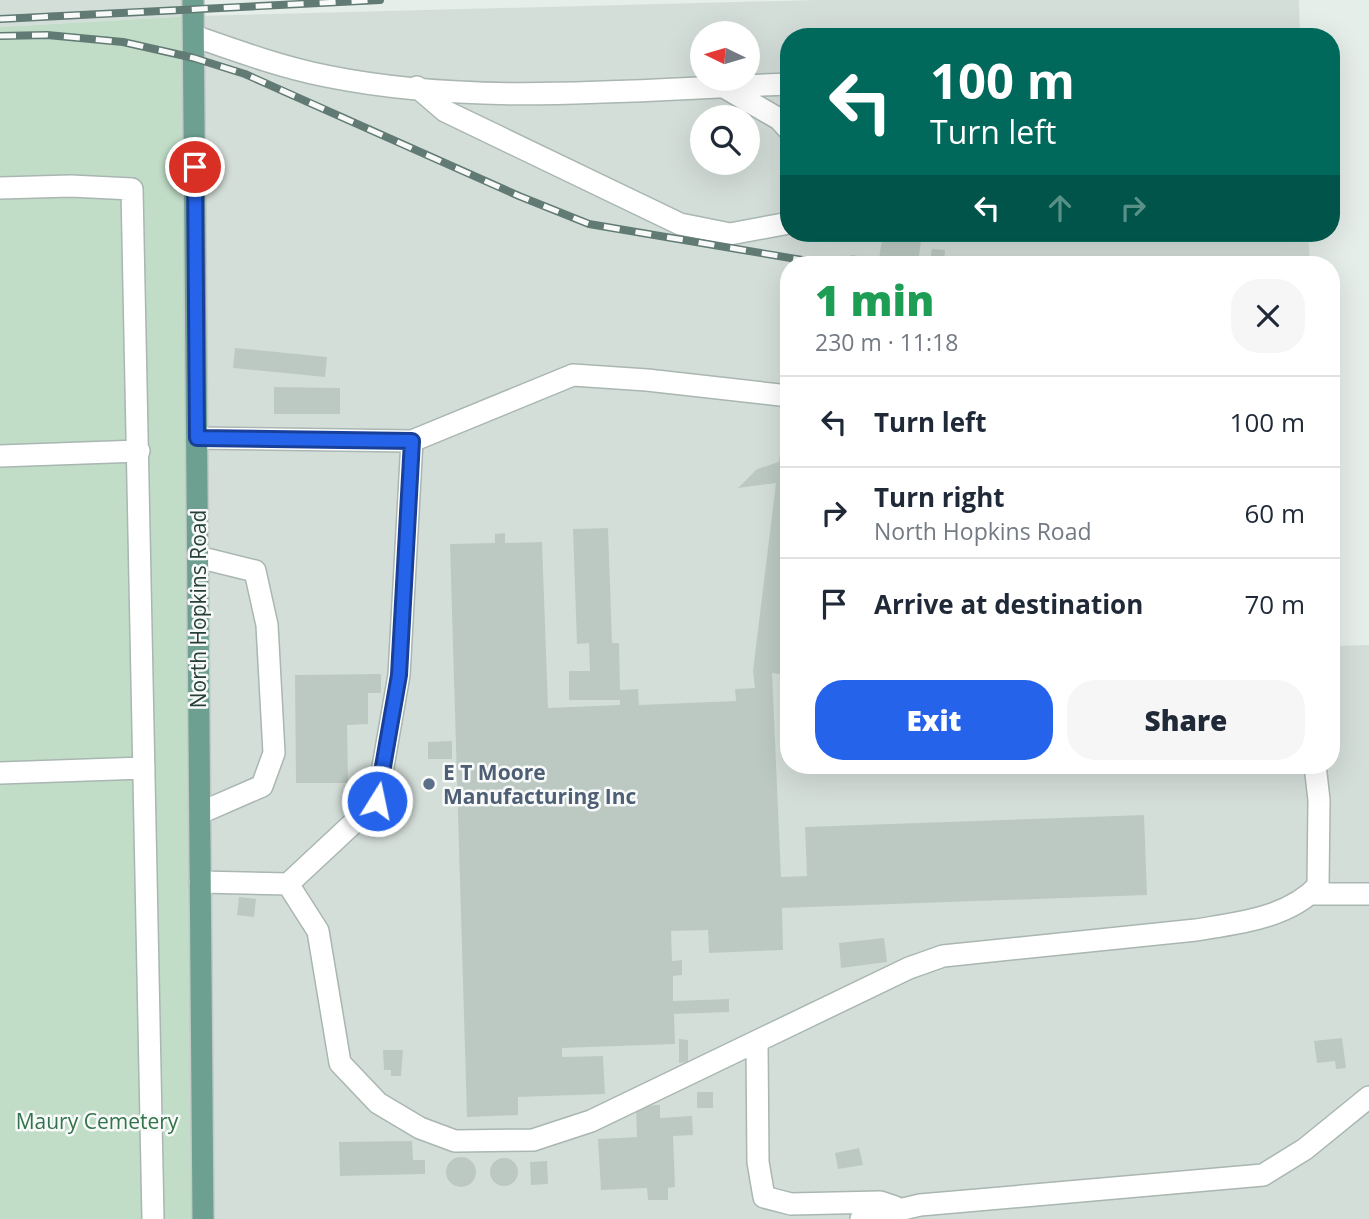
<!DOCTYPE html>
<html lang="en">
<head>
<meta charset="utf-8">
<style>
	body { margin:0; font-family:"Open Sans",sans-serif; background:#f6f6f7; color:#1f2937; height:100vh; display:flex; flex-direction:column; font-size:26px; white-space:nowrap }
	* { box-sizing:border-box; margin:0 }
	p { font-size:23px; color:#747a83 }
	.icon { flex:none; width:38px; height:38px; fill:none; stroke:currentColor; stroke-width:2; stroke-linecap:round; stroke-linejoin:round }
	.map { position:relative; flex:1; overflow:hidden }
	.panel { position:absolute; left:780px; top:256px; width:560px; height:518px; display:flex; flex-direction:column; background:#fff; border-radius:28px; box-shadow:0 7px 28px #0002 }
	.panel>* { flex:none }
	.guide { position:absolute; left:780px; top:28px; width:560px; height:214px; border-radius:28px; box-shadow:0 7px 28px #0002; background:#00695c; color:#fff; overflow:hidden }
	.needle { width:46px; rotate:275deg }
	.fabs { position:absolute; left:690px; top:21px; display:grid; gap:14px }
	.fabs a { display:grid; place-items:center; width:70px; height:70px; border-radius:50%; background:#fff; box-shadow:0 7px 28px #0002; font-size:35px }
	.pin { position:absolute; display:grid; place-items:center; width:60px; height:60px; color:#fff; margin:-30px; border:4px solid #fff; border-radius:50%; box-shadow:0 2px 7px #0007 }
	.me { position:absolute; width:77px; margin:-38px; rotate:10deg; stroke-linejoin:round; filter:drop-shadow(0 0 5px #0008) }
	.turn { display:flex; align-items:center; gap:24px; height:147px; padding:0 35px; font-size:32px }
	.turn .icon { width:91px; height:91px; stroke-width:2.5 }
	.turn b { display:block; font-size:49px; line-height:60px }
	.lanes { display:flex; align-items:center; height:66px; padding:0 35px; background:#0003; justify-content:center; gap:35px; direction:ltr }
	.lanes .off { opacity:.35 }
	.round { display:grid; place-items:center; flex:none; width:74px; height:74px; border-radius:28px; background:#f6f6f7 }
	.head { display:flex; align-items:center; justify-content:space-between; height:119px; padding:0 35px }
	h1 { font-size:42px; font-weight:800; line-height:52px; color:#1e9e55 }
	.primary-button { display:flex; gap:14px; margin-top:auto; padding:14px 35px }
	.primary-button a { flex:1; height:80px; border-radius:28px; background:#2563eb; color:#fff; font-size:28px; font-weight:800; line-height:80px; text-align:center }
	.primary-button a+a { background:#f6f6f7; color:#1f2937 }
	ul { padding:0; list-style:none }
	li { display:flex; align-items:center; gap:21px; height:91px; padding:0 35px; border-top:2px solid #e0e1e3 }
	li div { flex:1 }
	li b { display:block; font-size:26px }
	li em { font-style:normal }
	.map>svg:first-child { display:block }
	.built { fill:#d4ded9; fill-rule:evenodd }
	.green { fill:#c1ddc8 }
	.building { fill:#bcc9c3 }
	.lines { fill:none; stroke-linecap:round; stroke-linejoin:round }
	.minor-casing { stroke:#a9b6b1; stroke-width:24 }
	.major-casing { stroke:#c2c9c7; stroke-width:24 }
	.minor { stroke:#fff; stroke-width:21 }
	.major { stroke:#6ea092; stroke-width:21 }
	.rail-casing { stroke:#617a73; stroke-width:8 }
	.rail { stroke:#f7faf9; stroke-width:5; stroke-dasharray:16; stroke-linecap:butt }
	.route-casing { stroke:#184099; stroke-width:18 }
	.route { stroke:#2563eb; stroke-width:12 }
	.service-dot { fill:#5c6f8a; stroke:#f7faf9; stroke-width:2.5 }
	.labels { text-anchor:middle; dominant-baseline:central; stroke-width:5; stroke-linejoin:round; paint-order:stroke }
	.street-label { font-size:21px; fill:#263f38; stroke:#f7faf9 }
	.service-label { font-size:21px; font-weight:bold; fill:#4e5e75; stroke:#f7faf9; text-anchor:start }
	.park-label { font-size:21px; fill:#33734b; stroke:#f7faf9 }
</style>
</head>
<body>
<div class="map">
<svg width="1369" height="1219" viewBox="0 0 1369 1219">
	<rect width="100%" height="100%" fill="#e6eeea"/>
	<path class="built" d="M 0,0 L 192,0 L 193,16 L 816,0 L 1299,0 L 1300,37 L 789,37 L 789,233 L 1308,233 L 1310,264 L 789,264 L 789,765 L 1332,765 L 1332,646 L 1369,645 L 1369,1219 L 196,1219 L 189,1004 L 186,707 L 191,16 L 0,27 ZM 702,33 L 747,33 L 747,79 L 702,79 ZM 702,117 L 747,117 L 747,163 L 702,163 Z"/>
	<path class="green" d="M 192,16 C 187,417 183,818 196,1219 L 0,1219 L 0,27 Z"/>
	<path class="building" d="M 883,233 L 902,236 L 903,233 L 922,233 L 918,264 L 898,261 L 897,264 L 850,264 L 851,255 L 879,259 Z
		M 932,249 L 945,250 L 944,262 L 930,261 Z
		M 235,348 L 327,357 L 325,377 L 233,368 Z
		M 274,387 L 340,388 L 340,414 L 274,414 Z
		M 782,442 L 789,443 L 789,675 L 772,673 L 781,877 L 807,876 L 805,827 L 1144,815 L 1147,895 L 782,908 L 783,950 L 709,953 L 708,930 L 671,931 L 672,961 L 682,960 L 682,975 L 673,976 L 673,1001 L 729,999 L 729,1012 L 674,1014 L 675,1044 L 562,1048 L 562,1057 L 603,1056 L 605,1094 L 518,1097 L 518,1115 L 467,1117 L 450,544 L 495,543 L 495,534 L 505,533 L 505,543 L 542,542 L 548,708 L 620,705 L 620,700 L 569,700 L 569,671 L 590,671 L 589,643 L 577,644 L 573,529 L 608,528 L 612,643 L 619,643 L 620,690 L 638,689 L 639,705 L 736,701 L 735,689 L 755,688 L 753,671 L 776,483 L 738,488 L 757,469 L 779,462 Z
		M 381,674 L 381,693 L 368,693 L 368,724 L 347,725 L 348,783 L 296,783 L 295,675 Z
		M 452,741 L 452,759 L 428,759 L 428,742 Z
		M 239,897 L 256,899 L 254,917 L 237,915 Z
		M 884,938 L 887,962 L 841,968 L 839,943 Z
		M 1342,1038 L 1346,1068 L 1336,1069 L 1335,1061 L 1317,1063 L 1314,1041 Z
		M 679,1039 L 688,1040 L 688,1062 L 679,1063 Z
		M 383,1050 L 403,1050 L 401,1076 L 391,1076 L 391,1070 L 384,1070 Z
		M 697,1092 L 713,1092 L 713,1108 L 697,1108 Z
		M 660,1105 L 660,1118 L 692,1116 L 693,1135 L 673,1136 L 675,1187 L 668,1188 L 668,1200 L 648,1200 L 647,1188 L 601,1190 L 598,1139 L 637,1137 L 636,1106 Z
		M 412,1141 L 413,1160 L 425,1160 L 425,1174 L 340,1176 L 339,1142 Z
		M 859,1148 L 863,1165 L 838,1169 L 835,1153 Z
		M446 1172a15 15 0 1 1 30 0a15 15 0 1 1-30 0Z
		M490 1172a14 14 0 1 1 28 0a14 14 0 1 1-28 0Z
		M 547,1161 L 548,1184 L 531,1185 L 530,1162 Z"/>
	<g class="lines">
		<g class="minor-casing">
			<path id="minor" d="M 194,36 C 237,51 281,67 326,76 C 478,107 636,89 789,84
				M 722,86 L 779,119 L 789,130
				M 417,87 L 445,111 L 680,224 L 730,234 L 789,223
				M 0,188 L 71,186 L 132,189 L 153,1219
				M 197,438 L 412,441 L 399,675 L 377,801 L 288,884 L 200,882
				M 412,441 L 573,375 L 647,380 L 789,396
				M 0,456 L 139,451
				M 198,557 L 255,571 L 267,625 L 274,753 L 262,786 L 200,813
				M 0,773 L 144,768
				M 288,884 L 318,931 L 340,1063 L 378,1103 L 420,1128 L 455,1141 L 533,1140 L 591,1121 L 909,968 L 943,956 L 1196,930 C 1238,923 1288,918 1318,886 L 1319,800 L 1315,765
				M 1310,894 L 1369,894
				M 757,1044 L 758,1162 L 764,1197 L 791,1204 L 880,1202 L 895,1207
				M 861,1219 L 920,1205 L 1263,1175 L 1305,1149 L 1369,1097"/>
		</g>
		<g class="major-casing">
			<path id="major" d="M 193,0 L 203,1219"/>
		</g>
		<use href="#minor" class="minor"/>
		<use href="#major" class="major"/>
		<g class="rail-casing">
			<path id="rail" d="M 0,19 L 380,0
				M 0,36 L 47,35 L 123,42 L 194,58 L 245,74 L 519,196 L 589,224 L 826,264
				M 1332,338 L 1335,338"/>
		</g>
		<use href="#rail" class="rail"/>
	</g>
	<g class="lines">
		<g class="route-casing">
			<path id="route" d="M 195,167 L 197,438 L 412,441 L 399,675 L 377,801"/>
		</g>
		<use href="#route" class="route"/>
	</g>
	<circle class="service-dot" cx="429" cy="784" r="7"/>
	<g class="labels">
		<g class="street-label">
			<text transform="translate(198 609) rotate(-90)">North Hopkins Road</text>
		</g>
		<g class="service-label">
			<text x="443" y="772">E T Moore<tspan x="443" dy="24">Manufacturing Inc</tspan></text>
		</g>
		<g class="park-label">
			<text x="97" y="1121">Maury Cemetery</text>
		</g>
	</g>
</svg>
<div class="fabs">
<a><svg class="needle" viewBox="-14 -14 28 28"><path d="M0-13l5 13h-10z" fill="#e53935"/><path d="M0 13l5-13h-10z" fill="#747a83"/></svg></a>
<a><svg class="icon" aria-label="search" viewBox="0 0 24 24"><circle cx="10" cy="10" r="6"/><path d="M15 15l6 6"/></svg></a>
</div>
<div class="pin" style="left:195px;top:167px;background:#d93025"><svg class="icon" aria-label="arrive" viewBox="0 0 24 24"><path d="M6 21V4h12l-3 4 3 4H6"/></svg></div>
<svg class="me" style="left:377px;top:801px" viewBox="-20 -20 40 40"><circle r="17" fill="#2563eb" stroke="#fff" stroke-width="3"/><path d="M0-11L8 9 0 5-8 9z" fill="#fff"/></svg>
<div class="guide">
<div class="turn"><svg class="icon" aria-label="left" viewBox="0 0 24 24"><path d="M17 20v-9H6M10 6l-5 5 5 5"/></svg><div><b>100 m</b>Turn left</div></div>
<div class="lanes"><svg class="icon" aria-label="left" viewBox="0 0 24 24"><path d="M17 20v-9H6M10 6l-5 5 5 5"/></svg><svg class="icon off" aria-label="ahead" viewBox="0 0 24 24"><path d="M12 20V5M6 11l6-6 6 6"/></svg><svg class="icon off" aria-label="right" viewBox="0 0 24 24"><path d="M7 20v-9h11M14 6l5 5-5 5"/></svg></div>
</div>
<section class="panel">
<div class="head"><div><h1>1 min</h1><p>230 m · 11:18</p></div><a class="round"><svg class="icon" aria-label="close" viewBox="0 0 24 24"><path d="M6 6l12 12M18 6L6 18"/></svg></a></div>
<ul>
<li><svg class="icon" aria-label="left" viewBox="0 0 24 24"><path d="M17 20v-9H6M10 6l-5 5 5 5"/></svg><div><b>Turn left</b></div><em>100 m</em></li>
<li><svg class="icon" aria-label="right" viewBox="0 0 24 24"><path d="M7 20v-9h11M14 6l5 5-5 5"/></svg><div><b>Turn right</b><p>North Hopkins Road</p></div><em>60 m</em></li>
<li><svg class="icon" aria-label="arrive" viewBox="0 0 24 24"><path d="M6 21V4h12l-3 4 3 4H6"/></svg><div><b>Arrive at destination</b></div><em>70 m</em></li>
</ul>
<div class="primary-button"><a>Exit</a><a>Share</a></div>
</section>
</div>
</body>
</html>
